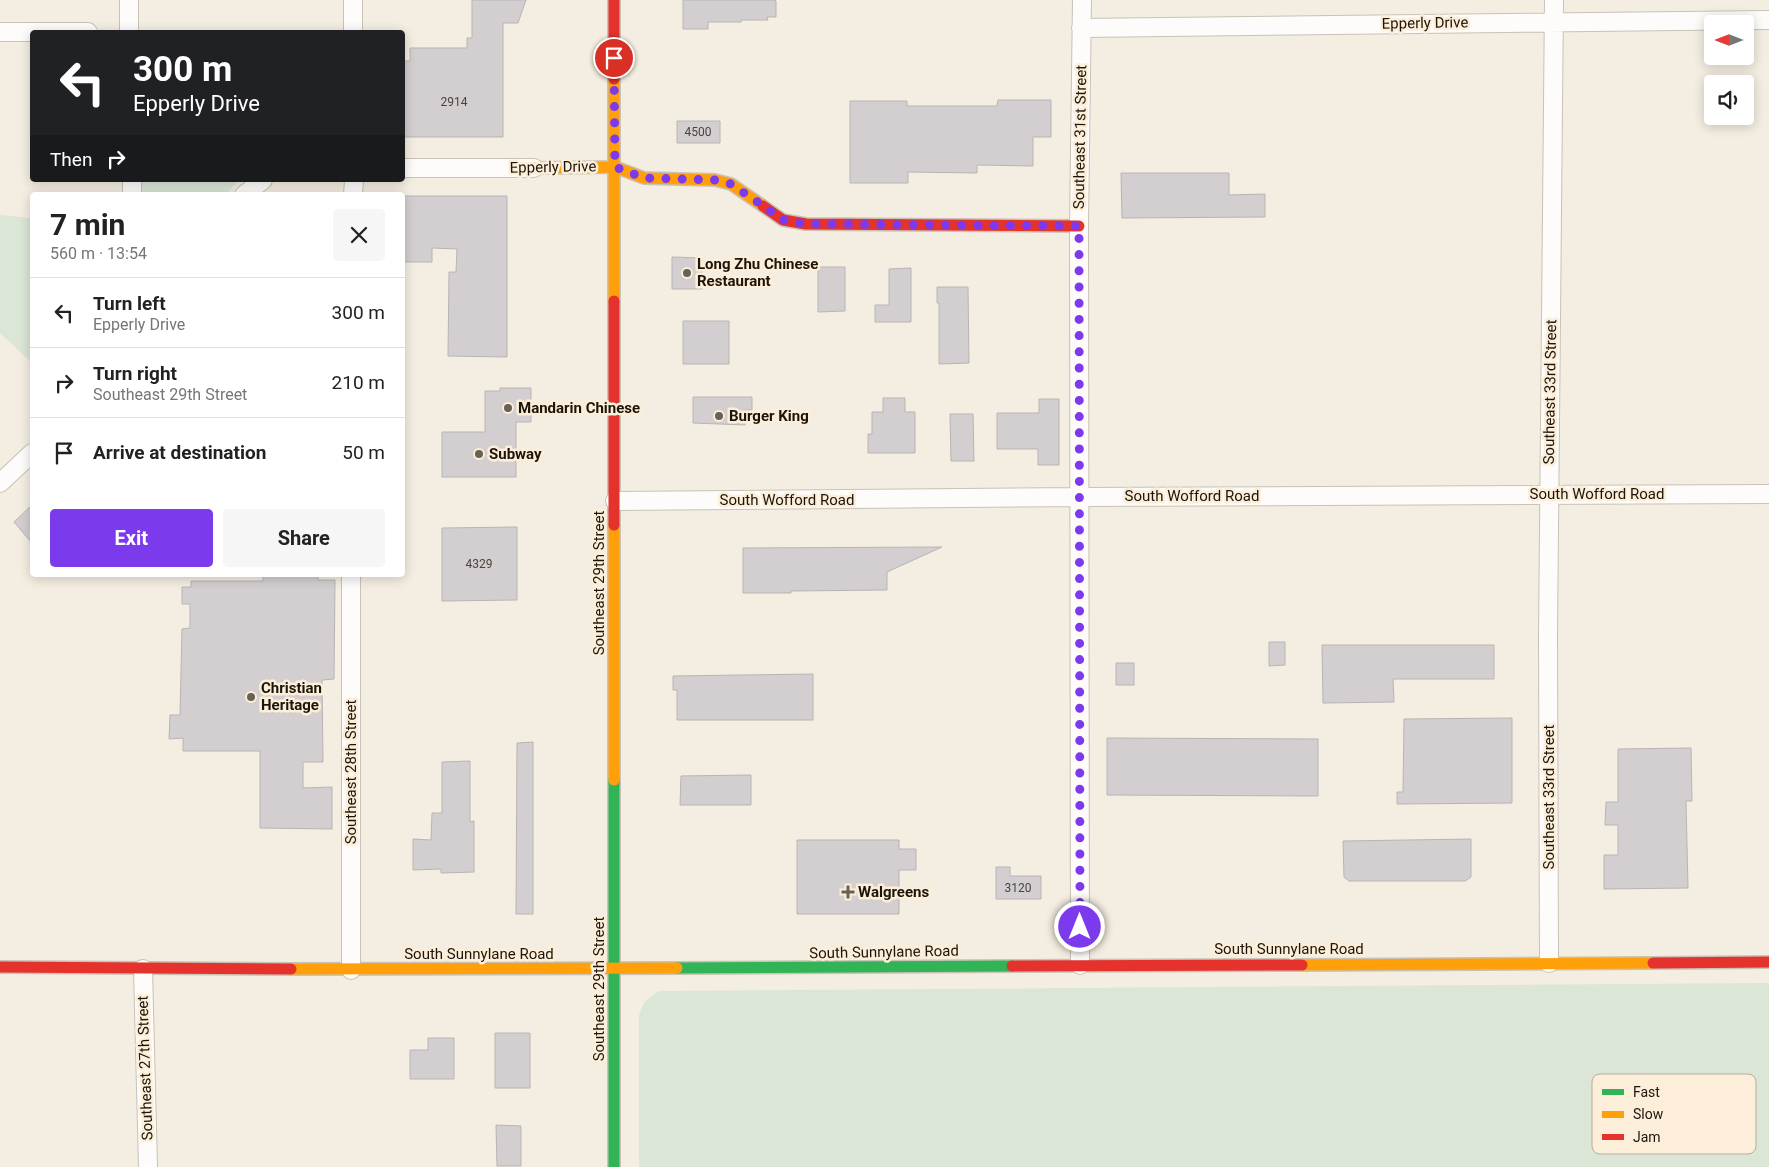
<!DOCTYPE html>
<html lang="en">
<head>
<meta charset="utf-8">
<style>
	body { margin:0; font-family:Roboto,sans-serif; background:#f6f6f6; color:#222; height:100vh; display:flex; flex-direction:column; font-size:19px; white-space:nowrap }
	* { box-sizing:border-box; margin:0 }
	p { font-size:16px; color:#767676 }
	.icon { flex:none; width:28px; height:28px; fill:none; stroke:currentColor; stroke-width:2; stroke-linecap:round; stroke-linejoin:round }
	.map { position:relative; flex:1; overflow:hidden }
	.drawer { position:absolute; left:30px; top:192px; width:375px; height:385px; display:flex; flex-direction:column; background:#fff; border-radius:5px; box-shadow:0 2px 12px #0003 }
	.drawer>* { flex:none }
	.top-card { position:absolute; left:30px; top:30px; width:375px; height:152px; border-radius:5px; box-shadow:0 2px 12px #0003; background:#202124; color:#fff; overflow:hidden }
	.needle { width:32px; rotate:270deg }
	.controls { position:absolute; left:1704px; top:15px; display:grid; gap:10px }
	.controls a { display:grid; place-items:center; width:50px; height:50px; border-radius:5px; background:#fff; box-shadow:0 2px 12px #0003; font-size:25px }
	.pin { position:absolute; display:grid; place-items:center; width:42px; height:42px; color:#fff; margin:-21px; border:2px solid #fff; border-radius:50%; box-shadow:0 1px 5px #0007 }
	.me { position:absolute; width:55px; margin:-28px; rotate:0deg; stroke-linejoin:round; filter:drop-shadow(0 0 4px #0008) }
	.turn { display:flex; align-items:center; gap:18px; height:105px; padding:0 20px; font-size:22px }
	.turn .icon { width:65px; height:65px; stroke-width:2.5 }
	.turn b { display:block; font-size:35px; line-height:42px }
	.then { display:flex; align-items:center; height:48px; padding:0 20px; background:#0003; gap:10px; font-size:19px }
	.round { display:grid; place-items:center; flex:none; width:52px; height:52px; border-radius:5px; background:#f6f6f6 }
	.overview { display:flex; align-items:center; justify-content:space-between; height:85px; padding:0 20px }
	h1 { font-size:30px; font-weight:700; line-height:38px }
	.primary-button { display:flex; gap:10px; margin-top:auto; padding:10px 20px }
	.primary-button a { flex:1; height:58px; border-radius:5px; background:#7c3aed; color:#fff; font-size:20px; font-weight:700; line-height:58px; text-align:center }
	.primary-button a+a { background:#f6f6f6; color:#222 }
	ul { padding:0; list-style:none }
	li { display:flex; align-items:center; gap:15px; height:70px; padding:0 20px; border-top:1px solid #e0e0e0 }
	li div { flex:1 }
	li b { display:block; font-size:19px }
	li em { font-style:normal }
	.map>svg:first-child { display:block }
	.green { fill:#dbe6d7 }
	.building { fill:#d3cfd0; stroke:#b9b4b4 }
	.lines { fill:none; stroke-linecap:round; stroke-linejoin:round }
	.street-casing { stroke:#c8c2b7; stroke-width:20 }
	.fast-casing { stroke:#c8c2b7; stroke-width:14 }
	.slow-casing { stroke:#c8c2b7; stroke-width:14 }
	.jam-casing { stroke:#c8c2b7; stroke-width:14 }
	.street { stroke:#fdfcfa; stroke-width:18 }
	.fast { stroke:#30b455; stroke-width:11 }
	.slow { stroke:#ff9f0a; stroke-width:11 }
	.jam { stroke:#e5322d; stroke-width:11 }
	.route { stroke:#7c3aed; stroke-width:9; stroke-dasharray:0 16.2 }
	.poi-dot { fill:#676156; stroke:#fceed9; stroke-width:2 }
	.labels { text-anchor:middle; dominant-baseline:central; stroke-width:5; stroke-linejoin:round; paint-order:stroke }
	.number-label { font-size:12px; fill:#49443c }
	.street-label { font-size:15px; fill:#1b150b; stroke:#fceed9 }
	.poi-label { font-size:15px; font-weight:bold; fill:#1b150b; stroke:#fceed9; text-anchor:start }
	.key { fill:#fceed9; stroke:#b8ad9b; stroke-width:1 }
	.key-label { font-size:14px; fill:#1b150b }
</style>
</head>
<body>
<div class="map">
<svg width="1769" height="1167" viewBox="0 0 1769 1167">
	<rect width="100%" height="100%" fill="#f4ede1"/>
	<path class="green" d="M 138,180 L 239,180 L 225,195 L 138,195 Z
		M 0,215 L 32,218 L 32,363 L 0,333 Z
		M 1769,983 L 1769,1167 L 639,1167 L 639,1015 L 645,1001 L 659,991 Z"/>
	<path class="building" d="M 472,0 L 526,0 L 518,23 L 503,23 L 503,137 L 402,137 L 402,61 L 410,61 L 410,48 L 467,48 L 467,38 L 472,38 Z
		M 683,0 L 773,0 L 776,1 L 776,17 L 767,17 L 768,20 L 741,20 L 741,22 L 708,22 L 708,29 L 683,29 Z
		M 998,100 L 1051,100 L 1051,137 L 1033,137 L 1033,166 L 977,165 L 977,173 L 908,172 L 908,183 L 850,183 L 850,101 L 907,101 L 907,106 L 997,106 Z
		M 677,121 L 720,121 L 720,143 L 677,143 Z
		M 1121,173 L 1229,173 L 1229,195 L 1265,194 L 1265,217 L 1122,218 Z
		M 402,196 L 507,196 L 507,357 L 448,356 L 449,272 L 456,272 L 457,249 L 432,248 L 432,262 L 402,262 Z
		M 672,257 L 702,258 L 702,289 L 672,289 Z
		M 818,267 L 845,267 L 845,311 L 818,312 Z
		M 911,268 L 911,322 L 875,322 L 875,305 L 889,305 L 889,269 Z
		M 937,287 L 968,287 L 969,363 L 939,364 L 939,303 L 937,303 Z
		M 683,321 L 729,321 L 729,364 L 683,364 Z
		M 500,388 L 531,388 L 531,422 L 516,422 L 516,477 L 442,477 L 442,432 L 485,432 L 485,391 L 500,391 Z
		M 693,397 L 752,397 L 752,410 L 745,410 L 745,425 L 693,423 Z
		M 883,398 L 905,398 L 905,412 L 915,412 L 915,453 L 868,453 L 868,434 L 872,434 L 872,412 L 883,412 Z
		M 1039,399 L 1059,399 L 1059,465 L 1038,465 L 1038,449 L 997,449 L 997,413 L 1039,413 Z
		M 950,414 L 973,414 L 974,461 L 951,461 Z
		M 32,505 L 32,543 L 14,522 Z
		M 517,527 L 517,600 L 442,601 L 442,528 Z
		M 942,547 L 887,572 L 887,590 L 791,591 L 791,593 L 743,593 L 743,548 Z
		M 263,575 L 318,575 L 318,580 L 335,580 L 334,679 L 322,680 L 323,762 L 303,762 L 303,788 L 332,787 L 332,829 L 260,828 L 260,751 L 183,751 L 183,738 L 169,739 L 170,715 L 180,715 L 182,629 L 190,628 L 190,604 L 182,604 L 182,587 L 191,587 L 191,581 L 263,581 Z
		M 1269,642 L 1285,642 L 1285,665 L 1269,666 Z
		M 1322,645 L 1494,645 L 1494,679 L 1393,679 L 1394,702 L 1323,703 Z
		M 1116,663 L 1134,663 L 1134,685 L 1116,685 Z
		M 813,674 L 813,720 L 677,720 L 677,690 L 673,690 L 673,676 Z
		M 1512,718 L 1512,803 L 1397,804 L 1397,792 L 1403,792 L 1404,719 Z
		M 1107,738 L 1318,739 L 1318,796 L 1107,795 Z
		M 533,742 L 533,914 L 516,914 L 517,743 Z
		M 1691,748 L 1692,801 L 1686,801 L 1688,888 L 1604,889 L 1604,855 L 1618,855 L 1618,825 L 1605,825 L 1606,802 L 1618,802 L 1618,749 Z
		M 470,761 L 470,822 L 474,821 L 474,872 L 441,873 L 441,869 L 413,870 L 413,839 L 431,840 L 432,813 L 442,813 L 442,762 Z
		M 751,775 L 751,805 L 680,805 L 681,776 Z
		M 1471,839 L 1471,877 L 1465,881 L 1349,881 L 1344,877 L 1343,841 Z
		M 797,840 L 899,840 L 899,849 L 916,849 L 916,870 L 899,870 L 899,914 L 797,914 Z
		M 996,867 L 1010,867 L 1010,876 L 1041,876 L 1041,899 L 996,899 Z
		M 495,1033 L 530,1033 L 530,1088 L 495,1088 Z
		M 428,1038 L 454,1038 L 454,1079 L 410,1079 L 410,1050 L 428,1050 Z
		M 496,1125 L 521,1126 L 521,1166 L 497,1166 Z"/>
	<g class="lines">
		<g class="street-casing">
			<path id="street" d="M 353,0 L 353,32
				M 1081,28 L 1769,20
				M 0,32 L 88,32
				M 129,32 L 129,0
				M 402,168 L 534,168
				M 132,180 L 132,195
				M 244,195 L 263,180
				M 353,195 L 354,180
				M 0,483 L 32,453
				M 615,501 L 1079,497 L 1769,494
				M 351,575 L 351,970
				M 1549,963 L 1548,636 L 1554,0
				M 1080,965 L 1079,226 L 1082,0
				M 143,969 L 148,1167"/>
		</g>
		<g class="fast-casing">
			<path id="fast" d="M 614,780 L 614,1167
				M 677,968 L 1012,966"/>
		</g>
		<g class="slow-casing">
			<path id="slow" d="M 614,79 L 614,301
				M 534,168 L 615,167 L 644,178 L 715,180 L 731,184 L 763,206
				M 614,525 L 614,780
				M 1302,965 L 1653,963
				M 291,969 L 677,968"/>
		</g>
		<g class="jam-casing">
			<path id="jam" d="M 614,0 L 614,79
				M 763,206 L 783,220 L 806,224 L 1079,226
				M 614,301 L 614,525
				M 1653,963 L 1769,962
				M 1012,966 L 1302,965
				M 0,967 L 291,969"/>
		</g>
		<use href="#street" class="street"/>
		<use href="#fast" class="fast"/>
		<use href="#slow" class="slow"/>
		<use href="#jam" class="jam"/>
	</g>
	<g class="lines">
		<path class="route" d="M 614,58 L 615,167 L 644,178 L 715,180 L 731,184 L 784,220 L 806,224 L 1079,226 L 1080,927"/>
	</g>
	<g class="poi-dot">
		<circle cx="687" cy="273" r="5"/>
		<circle cx="508" cy="408" r="5"/>
		<circle cx="719" cy="416" r="5"/>
		<circle cx="479" cy="454" r="5"/>
		<circle cx="251" cy="697" r="5"/>
		<path d="M845.5 884.5h5v5h5v5h-5v5h-5v-5h-5v-5h5z"/>
	</g>
	<g class="labels">
		<g class="number-label">
			<text x="454" y="102">2914</text>
			<text x="698" y="132">4500</text>
			<text x="479" y="564">4329</text>
			<text x="1018" y="888">3120</text>
		</g>
		<g class="street-label">
			<text transform="translate(1425 23) rotate(-1)">Epperly Drive</text>
			<text transform="translate(1080 137) rotate(-89)">Southeast 31st Street</text>
			<text transform="translate(553 167) rotate(-1)">Epperly Drive</text>
			<text transform="translate(1550 392) rotate(-89)">Southeast 33rd Street</text>
			<text x="1597" y="494">South Wofford Road</text>
			<text x="1192" y="496">South Wofford Road</text>
			<text x="787" y="500">South Wofford Road</text>
			<text transform="translate(599 583) rotate(-90)">Southeast 29th Street</text>
			<text transform="translate(351 772) rotate(-90)">Southeast 28th Street</text>
			<text transform="translate(1549 797) rotate(-90)">Southeast 33rd Street</text>
			<text x="1289" y="949">South Sunnylane Road</text>
			<text transform="translate(884 952) rotate(-1)">South Sunnylane Road</text>
			<text x="479" y="954">South Sunnylane Road</text>
			<text transform="translate(599 989) rotate(-90)">Southeast 29th Street</text>
			<text transform="translate(145 1068) rotate(-92)">Southeast 27th Street</text>
		</g>
		<g class="poi-label">
			<text x="697" y="264">Long Zhu Chinese<tspan x="697" dy="17">Restaurant</tspan></text>
			<text x="518" y="408">Mandarin Chinese</text>
			<text x="729" y="416">Burger King</text>
			<text x="489" y="454">Subway</text>
			<text x="261" y="688">Christian<tspan x="261" dy="17">Heritage</tspan></text>
			<text x="858" y="892">Walgreens</text>
		</g>
	</g>
	<rect x="1592" y="1074" width="164" height="80" rx="8" class="key"/>
	<rect x="1602" y="1089" width="22" height="6" fill="#30b455"/>
	<rect x="1602" y="1111" width="22" height="7" fill="#ff9f0a"/>
	<rect x="1602" y="1134" width="22" height="6" fill="#e5322d"/>
	<g class="key-label">
		<text x="1633" y="1097">Fast</text>
		<text x="1633" y="1119">Slow</text>
		<text x="1633" y="1142">Jam</text>
	</g>
</svg>
<div class="controls">
<a><svg class="needle" viewBox="-14 -14 28 28"><path d="M0-13l5 13h-10z" fill="#e53935"/><path d="M0 13l5-13h-10z" fill="#767676"/></svg></a>
<a><svg class="icon" aria-label="sound" viewBox="0 0 24 24"><path d="M4 9h4l5-4v14l-5-4H4zM17 9q2 3 0 6"/></svg></a>
</div>
<div class="pin" style="left:614px;top:58px;background:#d93025"><svg class="icon" aria-label="arrive" viewBox="0 0 24 24"><path d="M6 21V4h12l-3 4 3 4H6"/></svg></div>
<svg class="me" style="left:1080px;top:927px" viewBox="-20 -20 40 40"><circle r="17" fill="#7c3aed" stroke="#fff" stroke-width="3"/><path d="M0-11L8 9 0 5-8 9z" fill="#fff"/></svg>
<div class="top-card">
<div class="turn"><svg class="icon" aria-label="left" viewBox="0 0 24 24"><path d="M17 20v-9H6M10 6l-5 5 5 5"/></svg><div><b>300 m</b>Epperly Drive</div></div>
<div class="then">Then<svg class="icon" aria-label="right" viewBox="0 0 24 24"><path d="M7 20v-9h11M14 6l5 5-5 5"/></svg></div>
</div>
<section class="drawer">
<div class="overview"><div><h1>7 min</h1><p>560 m · 13:54</p></div><a class="round"><svg class="icon" aria-label="close" viewBox="0 0 24 24"><path d="M6 6l12 12M18 6L6 18"/></svg></a></div>
<ul>
<li><svg class="icon" aria-label="left" viewBox="0 0 24 24"><path d="M17 20v-9H6M10 6l-5 5 5 5"/></svg><div><b>Turn left</b><p>Epperly Drive</p></div><em>300 m</em></li>
<li><svg class="icon" aria-label="right" viewBox="0 0 24 24"><path d="M7 20v-9h11M14 6l5 5-5 5"/></svg><div><b>Turn right</b><p>Southeast 29th Street</p></div><em>210 m</em></li>
<li><svg class="icon" aria-label="arrive" viewBox="0 0 24 24"><path d="M6 21V4h12l-3 4 3 4H6"/></svg><div><b>Arrive at destination</b></div><em>50 m</em></li>
</ul>
<div class="primary-button"><a>Exit</a><a>Share</a></div>
</section>
</div>
</body>
</html>
